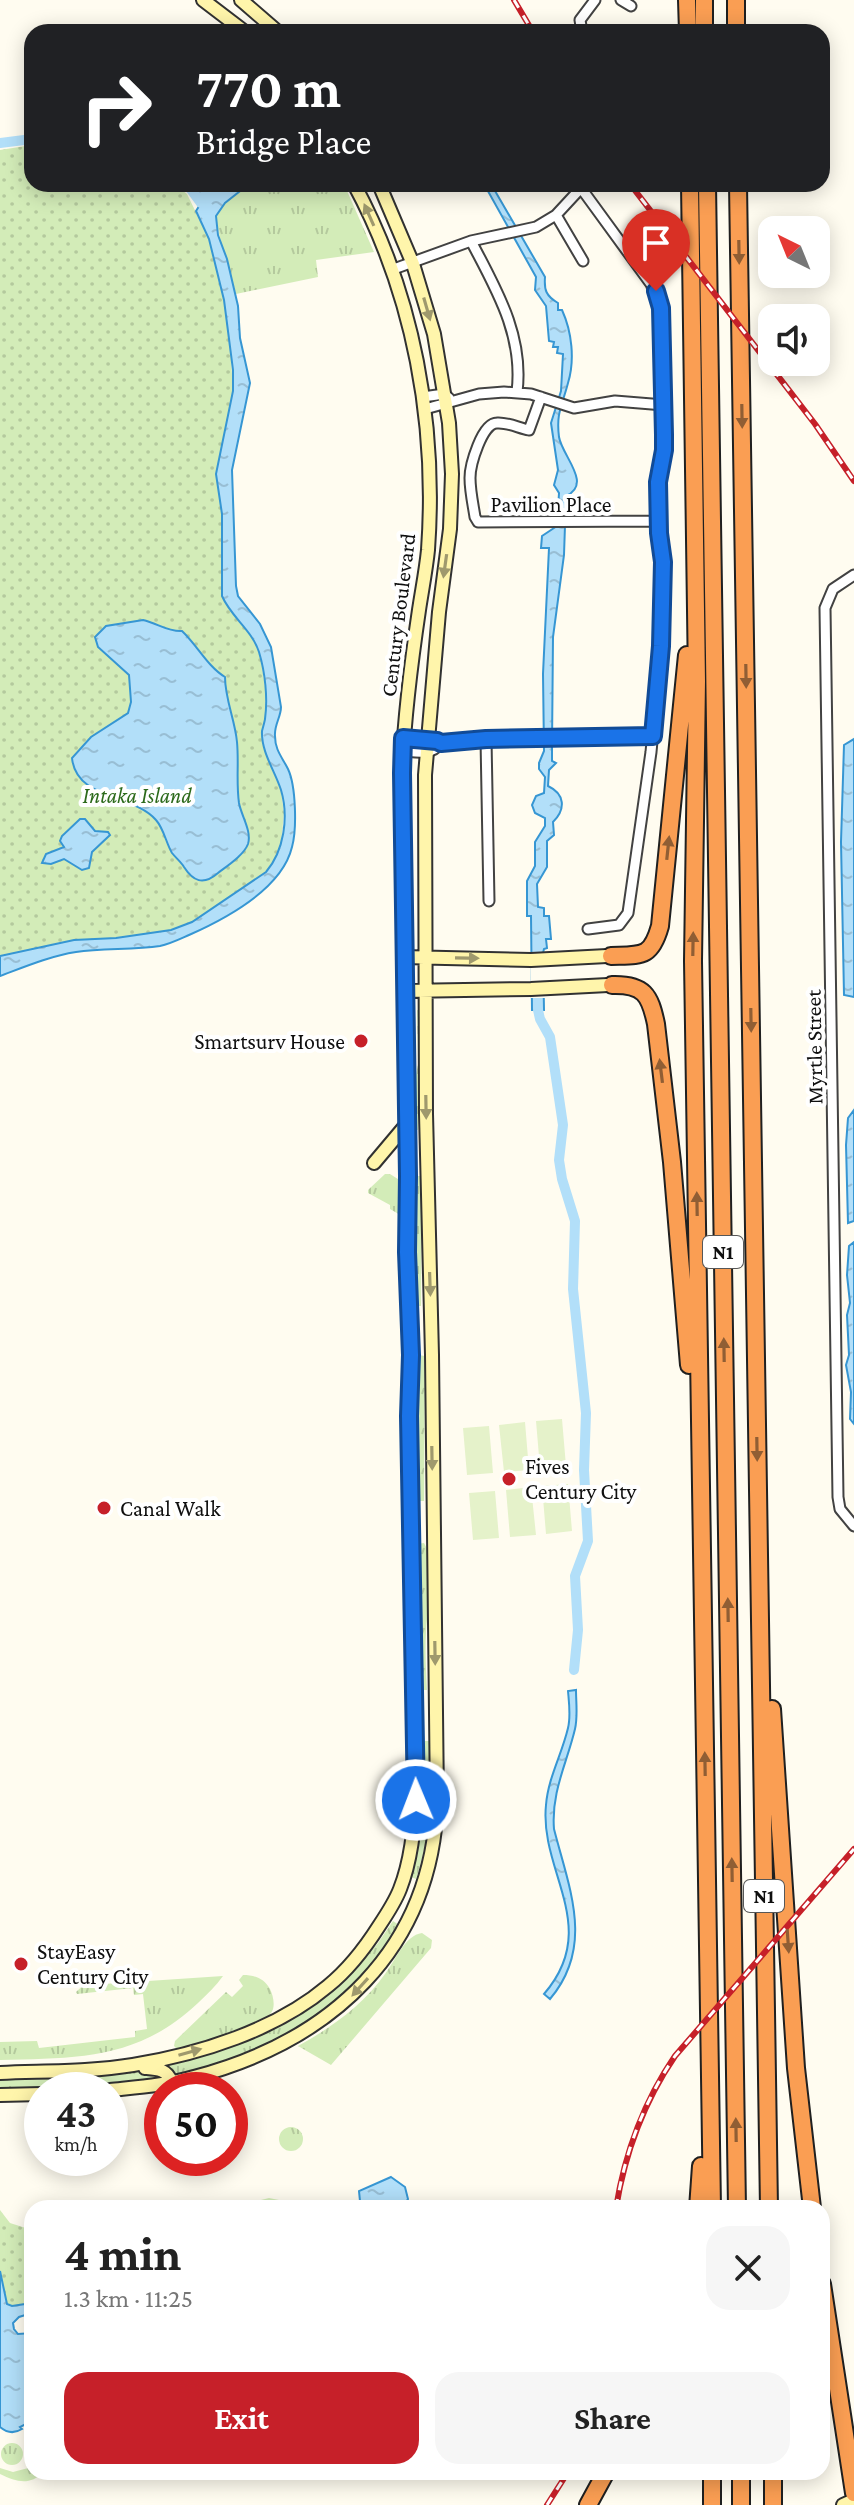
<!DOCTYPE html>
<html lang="en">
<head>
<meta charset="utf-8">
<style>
	body { margin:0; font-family:"Crimson Pro",serif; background:#f6f6f6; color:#222; height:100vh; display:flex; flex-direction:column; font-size:30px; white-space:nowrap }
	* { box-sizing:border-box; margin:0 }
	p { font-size:26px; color:#767676 }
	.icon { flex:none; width:44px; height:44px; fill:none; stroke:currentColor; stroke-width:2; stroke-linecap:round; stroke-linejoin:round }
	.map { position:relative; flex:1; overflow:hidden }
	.panel { position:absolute; left:24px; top:2200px; width:806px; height:280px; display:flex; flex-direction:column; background:#fff; border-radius:24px; box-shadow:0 4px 20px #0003 }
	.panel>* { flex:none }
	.banner { position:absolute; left:24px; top:24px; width:806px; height:168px; border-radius:24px; box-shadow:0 4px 20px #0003; background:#202124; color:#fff; overflow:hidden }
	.needle { width:52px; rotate:317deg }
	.controls { position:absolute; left:758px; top:216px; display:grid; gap:16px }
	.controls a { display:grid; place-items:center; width:72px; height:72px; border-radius:16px; background:#fff; box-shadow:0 4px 20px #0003; font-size:40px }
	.speed { position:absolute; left:24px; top:2072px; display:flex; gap:16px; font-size:40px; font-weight:700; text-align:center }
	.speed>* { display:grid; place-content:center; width:104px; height:104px; border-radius:50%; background:#fff; box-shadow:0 4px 20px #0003; line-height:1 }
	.speed small { font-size:20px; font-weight:400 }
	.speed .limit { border:12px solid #d22; background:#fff; color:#111 }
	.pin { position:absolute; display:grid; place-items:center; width:68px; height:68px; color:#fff; margin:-82px -34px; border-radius:50% 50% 50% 0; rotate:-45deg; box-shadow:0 0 8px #0007 }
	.pin .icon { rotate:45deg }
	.me { position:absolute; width:88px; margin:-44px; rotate:359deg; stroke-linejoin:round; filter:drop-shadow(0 0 6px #0008) }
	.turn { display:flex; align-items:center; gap:28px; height:168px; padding:0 40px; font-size:36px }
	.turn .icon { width:104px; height:104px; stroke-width:2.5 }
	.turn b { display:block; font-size:56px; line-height:68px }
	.round { display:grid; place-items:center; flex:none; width:84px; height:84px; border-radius:24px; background:#f6f6f6 }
	.headline { display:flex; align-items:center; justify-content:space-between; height:136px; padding:0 40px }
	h1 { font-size:48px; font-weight:700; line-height:60px }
	.action { display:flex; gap:16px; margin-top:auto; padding:16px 40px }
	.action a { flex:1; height:92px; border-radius:24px; background:#c62029; color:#fff; font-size:32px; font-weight:700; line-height:92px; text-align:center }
	.action a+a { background:#f6f6f6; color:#222 }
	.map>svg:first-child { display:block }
	.grass { fill:url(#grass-tufts) }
	.park { fill:url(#park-dots) }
	.pitch { fill:#e5f2ca }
	.water { fill:url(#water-ripples); stroke:#3696d3; stroke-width:2 }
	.pier { fill:#fffcf0 }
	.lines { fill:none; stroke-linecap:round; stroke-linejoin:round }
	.canal { stroke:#b2dff9; stroke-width:10 }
	.minor-casing { stroke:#424242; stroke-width:13 }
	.secondary-casing { stroke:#313131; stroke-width:16 }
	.motorway-casing { stroke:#202020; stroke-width:20 }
	.minor { stroke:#fff; stroke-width:9 }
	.secondary { stroke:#fff5ab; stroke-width:12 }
	.motorway { stroke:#fa9e53; stroke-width:16 }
	.rail-casing { stroke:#c62029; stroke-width:6 }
	.rail { stroke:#fff; stroke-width:3; stroke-dasharray:9; stroke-linecap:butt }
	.oneway { fill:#9f996d }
	.oneway2 { fill:#905e34 }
	.route-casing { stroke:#114b97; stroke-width:20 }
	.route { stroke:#1a73e8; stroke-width:14 }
	.poi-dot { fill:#c62029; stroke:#fff; stroke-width:3 }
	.labels { text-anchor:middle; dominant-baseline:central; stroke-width:8; stroke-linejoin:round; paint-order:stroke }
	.shield { fill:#fff; stroke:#575757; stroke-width:2 }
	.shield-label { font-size:20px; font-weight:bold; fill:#0f0f0f }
	.street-label { font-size:22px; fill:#0f0f0f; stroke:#fff }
	.park-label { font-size:22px; font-style:italic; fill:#2c6a1b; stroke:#fff }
	.poi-label { font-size:22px; fill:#0f0f0f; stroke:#fff; text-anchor:start }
</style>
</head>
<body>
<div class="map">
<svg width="854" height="2505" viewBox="0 0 854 2505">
	<defs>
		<pattern id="grass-tufts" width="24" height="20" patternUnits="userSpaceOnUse" patternTransform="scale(2)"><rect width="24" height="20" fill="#d3ecb8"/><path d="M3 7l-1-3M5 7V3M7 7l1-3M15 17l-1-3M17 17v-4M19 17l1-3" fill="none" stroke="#b4c99d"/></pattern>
		<pattern id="park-dots" width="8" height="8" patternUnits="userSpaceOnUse" patternTransform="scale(2)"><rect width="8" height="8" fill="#d3ecb8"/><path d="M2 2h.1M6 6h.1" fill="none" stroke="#b4c99d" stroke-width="1.8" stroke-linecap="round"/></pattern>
		<pattern id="water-ripples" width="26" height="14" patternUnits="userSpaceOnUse" patternTransform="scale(2)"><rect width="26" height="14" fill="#b2dff9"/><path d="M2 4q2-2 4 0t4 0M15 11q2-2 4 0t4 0" fill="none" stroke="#98bed4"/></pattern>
	</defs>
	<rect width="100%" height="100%" fill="#fffcf0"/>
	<path class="grass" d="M 249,184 L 344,184 L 374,252 L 316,260 L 318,277 L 236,294 C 229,267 219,242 216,216 L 225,203 Z
		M 417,1010 L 421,1011 C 422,1051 418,1090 418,1130 L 411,1130 L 410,1108 L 418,1064 Z
		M 385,1174 L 390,1174 L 401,1181 L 402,1216 L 390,1209 L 390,1205 L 368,1193 L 368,1190 Z
		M 415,1176 L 422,1176 L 421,1306 L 414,1306 C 412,1262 415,1220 415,1176 Z
		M 418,1355 L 425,1356 L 424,1501 L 416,1501 L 414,1416 L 418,1388 Z
		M 424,1543 C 439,1568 427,1605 426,1632 C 425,1651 426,1671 427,1690 L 420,1690 L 416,1544 Z
		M 425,1741 L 431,1741 C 432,1791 432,1830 416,1879 L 409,1876 L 423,1800 Z
		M 393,1921 L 399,1925 C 342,2029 223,2074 111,2087 C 74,2091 37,2090 0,2092 L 0,2078 L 106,2074 L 295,2015 L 325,1996 L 349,1976 L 378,1943 Z
		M 422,1933 L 432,1940 L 431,1948 L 331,2065 L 298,2046 C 331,2028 363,2005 385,1974 C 395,1961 405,1935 422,1933 Z
		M 243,1975 C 254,1975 264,1978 270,1989 C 273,1995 276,2007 271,2013 C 261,2028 197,2047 178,2050 L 174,2046 L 175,2041 L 226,1992 L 232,1997 L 243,1986 L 239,1980 Z
		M 223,1976 C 216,1986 207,1994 198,2003 C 138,2060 77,2058 0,2060 L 0,2042 L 37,2041 L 39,2048 L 135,2037 L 135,2031 L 147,2029 L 143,1994 L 134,1995 L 133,1988 L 77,1994 L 76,1992 L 91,1978 L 103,1984 Z
		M279 2139a12 12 0 1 1 24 0a12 12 0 1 1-24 0Z
		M1 2454a11 11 0 1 1 22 0a11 11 0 1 1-22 0Z
		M 32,2467 L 32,2472 L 44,2472 C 29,2486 17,2482 0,2474 L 0,2468 L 13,2472 Z"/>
	<path class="park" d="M 32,145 L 32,184 L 174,184 L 187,194 L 209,239 L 229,323 L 233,391 L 216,473 L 222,514 L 222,596 L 254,639 L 260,654 L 266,693 L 265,719 L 262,731 L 270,765 L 281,790 L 284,813 L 281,843 L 275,861 L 266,872 L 192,922 L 171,930 L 116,938 L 74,940 L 0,956 L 0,150 Z
		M 269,2198 L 299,2204 L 308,2208 L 228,2208 Z
		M 0,2210 L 10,2223 L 32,2230 L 32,2303 L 12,2306 L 6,2302 L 0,2271 Z"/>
	<path class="pitch" d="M 562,1419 L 566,1466 L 540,1468 L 536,1421 Z
		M 525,1422 L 529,1470 L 504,1472 L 499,1425 Z
		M 489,1426 L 493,1473 L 467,1475 L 463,1428 Z
		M 568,1484 L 572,1531 L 546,1534 L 542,1486 Z
		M 531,1487 L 536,1535 L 510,1537 L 506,1490 Z
		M 495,1491 L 499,1538 L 473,1540 L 469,1493 Z"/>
	<path class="water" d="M 187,184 L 249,184 L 225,203 L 216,216 L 218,235 L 227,259 L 238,306 L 240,338 L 250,383 L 232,470 L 236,586 L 238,596 L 260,624 L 271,647 L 281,707 C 281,717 274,725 275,736 C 275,750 282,757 288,769 C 296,786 297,829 292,847 C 282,889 225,919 189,935 C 180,939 170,944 160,946 C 132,950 103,948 76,952 C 50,956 24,967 0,976 L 0,956 L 74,940 L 116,938 L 171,930 L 192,922 L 266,872 C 284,851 289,817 281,790 C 275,771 261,752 262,731 C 262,731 265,720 265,719 C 268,698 265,672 259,652 C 252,630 231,617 222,596 L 222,514 L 216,474 L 233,391 L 233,370 L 224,300 L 209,239 L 196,211 L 201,203 Z
		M 484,184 L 491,184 L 545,277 C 544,290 546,296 558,303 L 558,310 L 562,310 C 572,332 575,360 568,383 C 562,406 556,413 559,437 C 562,456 593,484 566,496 L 564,555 L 553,637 L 552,746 L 552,761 L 556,763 L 549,770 L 548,786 C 565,794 566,809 553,822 L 554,835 L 547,841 L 547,867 L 537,884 L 538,907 L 544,908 L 544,916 L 549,916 L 551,939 L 546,939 L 547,948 L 544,949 L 543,953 L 544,1010 L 532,1010 L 531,916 L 527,916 L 527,881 L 535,866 L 535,842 L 545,826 L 545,818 L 535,813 L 532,805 L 536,796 L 544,793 L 545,777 L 539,769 L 539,763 L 544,751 L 543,674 L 549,548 L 541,548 L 542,536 L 557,526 L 559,493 L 554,485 L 558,470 L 551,423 L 561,391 L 563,354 L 557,353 L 558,347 L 553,347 L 554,342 L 549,341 L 546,306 L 535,290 L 536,277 Z
		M 143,620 C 157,623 168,632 182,631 C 197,645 208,667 225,677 C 225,699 235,720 237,742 C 239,763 236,782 239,803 C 241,815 252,831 248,844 C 244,855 227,866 218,873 C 203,886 193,881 184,867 C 181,862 176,858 172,853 C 166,843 164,829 156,820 C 134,794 76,800 72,758 L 91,737 L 128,713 L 131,702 L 129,675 L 98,647 L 95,637 L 106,626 Z
		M 854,739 L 854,997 L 844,995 L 841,842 L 844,745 Z
		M 80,819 L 85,819 L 95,831 L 108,832 L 110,835 L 92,852 L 89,868 L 82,870 L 64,859 L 51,864 L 42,863 L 46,854 L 64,847 L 60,841 L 62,836 Z
		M 854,1110 L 854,1221 L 848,1223 L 846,1145 L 848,1118 Z
		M 854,1242 L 854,1424 L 850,1419 L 851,1392 L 846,1365 L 849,1355 L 847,1315 L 850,1303 L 847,1275 L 849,1246 Z
		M 576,1690 C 576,1703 578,1716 575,1729 C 567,1763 551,1792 554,1829 C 569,1888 595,1946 550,1999 L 544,1994 C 602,1927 539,1872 546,1805 C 548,1778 562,1754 568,1728 C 571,1716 569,1703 568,1691 Z
		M 391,2177 L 405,2187 L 408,2199 L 402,2208 L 366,2208 L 360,2201 L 359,2191 Z
		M 0,2271 L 7,2304 L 12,2306 L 32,2303 L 32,2313 L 19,2317 L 13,2323 L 14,2329 L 18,2334 L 32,2333 L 32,2421 L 20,2427 L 22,2429 C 14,2434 7,2433 0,2427 Z"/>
	<path class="pier" d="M 530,953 L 545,953 L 546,998 L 531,998 Z"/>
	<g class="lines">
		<path class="canal" d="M 0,143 L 32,139
			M 187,184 L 201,203
			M 538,1010 L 540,1019 L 550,1037 L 563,1125 L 559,1160 L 562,1179 L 575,1221 L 573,1289 L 586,1413 L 584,1470 L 588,1541 L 575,1576 L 578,1630 L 574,1670"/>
		<g class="minor-casing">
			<path id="minor" d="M 621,0 L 631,6
				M 582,32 L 580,20 L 595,0
				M 556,215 L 583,261
				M 471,241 C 496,289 524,335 517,392
				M 391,270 L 471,241 L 536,227 L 556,215 L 581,188 L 651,284 L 661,308 L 664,435 L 658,482 L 659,533 L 663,562 L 661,646 L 651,752 L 628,913 L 619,925 L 588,929
				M 423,397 L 444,394 L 449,398
				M 541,397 L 529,430 C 519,428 507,422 497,423 C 482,423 470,465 470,478 C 470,491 473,504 475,517 L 478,522 L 659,521
				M 425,409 L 479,394 L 504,392 L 531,394 L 574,408 L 615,401 L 664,405
				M 854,575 L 833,589 L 825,608 L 838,1497 L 840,1509 L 854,1526
				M 403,738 L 437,741 L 441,743 L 486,739 L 653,736
				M 486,739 L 489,901
				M 403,751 C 417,752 431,756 441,743"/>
		</g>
		<g class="secondary-casing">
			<path id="secondary" d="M 203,0 L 245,32
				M 241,0 L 278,32
				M 403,957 L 531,960 L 607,956
				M 404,991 L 531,989 L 608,985
				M 374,1163 L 406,1125
				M 145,2068 C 158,2069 167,2069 172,2083
				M 0,2073 C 44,2071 90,2072 133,2065 C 200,2054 276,2030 328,1986 C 349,1969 365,1948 379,1926 C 387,1914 395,1902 400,1889 C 411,1861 414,1829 416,1800 L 409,1416 L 411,1355 L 407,1252 L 408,1176 L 402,773 C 404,719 411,664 419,610 C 422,590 426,570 428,550 C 437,424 414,295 354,184
				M 110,2090 C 138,2087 167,2085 194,2077 C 331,2041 432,1950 437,1802 L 432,1355 L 426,1114 L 425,775 L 439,612 L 450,529 L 452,474 L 449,423 L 434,334 L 413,264 L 379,184
				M 0,2095 L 42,2094
				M 843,2505 L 854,2500"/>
		</g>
		<g class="motorway-casing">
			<path id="motorway" d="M 687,0 L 688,32
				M 704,0 L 704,32
				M 736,0 L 736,32
				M 690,184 L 697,681 L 693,961 L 712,2208
				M 707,184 L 737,2208
				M 738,184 L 769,2208
				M 611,956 C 642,955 651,958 660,926 L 687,655
				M 612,985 C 644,984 650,995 656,1024 L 672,1162 L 689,1365
				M 772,1709 L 796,2068 L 812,2208
				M 698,2208 L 701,2166
				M 822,2284 L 854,2493
				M 712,2472 L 712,2505
				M 741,2472 L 741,2505
				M 773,2472 L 773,2505
				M 588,2505 L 606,2472"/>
		</g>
		<use href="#minor" class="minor"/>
		<use href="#secondary" class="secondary"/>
		<use href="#motorway" class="motorway"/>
		<g class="rail-casing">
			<path id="rail" d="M 514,0 L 533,32
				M 630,184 L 815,424 L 854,481
				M 616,2208 C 625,2152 643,2103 675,2056 L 854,1849
				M 547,2505 L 568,2472"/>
		</g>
		<use href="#rail" class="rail"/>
	</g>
	<defs><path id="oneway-solid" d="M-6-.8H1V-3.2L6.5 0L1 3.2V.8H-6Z" transform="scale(2)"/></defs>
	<g class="oneway">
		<use href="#oneway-solid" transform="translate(369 215) rotate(-114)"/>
		<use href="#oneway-solid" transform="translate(427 309) rotate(74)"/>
		<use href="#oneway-solid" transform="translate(445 566) rotate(98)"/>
		<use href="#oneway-solid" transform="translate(467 958) rotate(1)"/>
		<use href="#oneway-solid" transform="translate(426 1107) rotate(89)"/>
		<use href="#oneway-solid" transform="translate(430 1284) rotate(88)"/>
		<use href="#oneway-solid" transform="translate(432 1458) rotate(89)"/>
		<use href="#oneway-solid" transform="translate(435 1653) rotate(89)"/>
		<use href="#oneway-solid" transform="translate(360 1987) rotate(132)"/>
		<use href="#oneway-solid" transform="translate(190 2052) rotate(-16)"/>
	</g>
	<g class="oneway2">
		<use href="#oneway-solid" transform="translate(739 252) rotate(89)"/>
		<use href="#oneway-solid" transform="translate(742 416) rotate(89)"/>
		<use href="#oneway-solid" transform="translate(746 676) rotate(89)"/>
		<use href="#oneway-solid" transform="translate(668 848) rotate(-84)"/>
		<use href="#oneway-solid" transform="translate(693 944) rotate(-89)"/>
		<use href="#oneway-solid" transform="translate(751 1020) rotate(89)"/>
		<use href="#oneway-solid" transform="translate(661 1071) rotate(-97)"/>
		<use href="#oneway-solid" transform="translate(697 1204) rotate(-91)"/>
		<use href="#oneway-solid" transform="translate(724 1350) rotate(-91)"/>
		<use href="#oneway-solid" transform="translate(757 1449) rotate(89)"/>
		<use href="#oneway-solid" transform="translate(728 1610) rotate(-91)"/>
		<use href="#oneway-solid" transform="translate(705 1764) rotate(-91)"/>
		<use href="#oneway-solid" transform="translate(732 1870) rotate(-91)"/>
		<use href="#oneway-solid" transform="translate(788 1941) rotate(86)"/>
		<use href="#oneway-solid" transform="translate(736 2130) rotate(-91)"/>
	</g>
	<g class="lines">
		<g class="route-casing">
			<path id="route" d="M 416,1800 L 409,1416 L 411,1355 L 407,1252 L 408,1176 L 402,773 L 403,738 L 437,741 L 441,743 L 486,739 L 653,736 L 661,646 L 663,562 L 659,533 L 658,482 L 664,450 L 664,435 L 661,308 L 656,291"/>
		</g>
		<use href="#route" class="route"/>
	</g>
	<g class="poi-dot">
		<circle cx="361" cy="1041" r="8"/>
		<circle cx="509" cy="1479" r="8"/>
		<circle cx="104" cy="1508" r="8"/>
		<circle cx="21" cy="1964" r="8"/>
	</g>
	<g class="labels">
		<g class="shield">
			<rect x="703" y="1236" width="40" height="32" rx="6"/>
			<rect x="744" y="1880" width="40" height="32" rx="6"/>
		</g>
		<g class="shield-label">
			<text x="723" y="1252">N1</text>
			<text x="764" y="1896">N1</text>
		</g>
		<g class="street-label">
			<text x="551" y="504">Pavilion Place</text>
			<text transform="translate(398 615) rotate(-83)">Century Boulevard</text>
			<text transform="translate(814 1047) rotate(-91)">Myrtle Street</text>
		</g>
		<g class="park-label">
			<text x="137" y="795">Intaka Island</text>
		</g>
		<g class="poi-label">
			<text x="345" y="1041" text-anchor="end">Smartsurv House</text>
			<text x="525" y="1466">Fives<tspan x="525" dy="25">Century City</tspan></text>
			<text x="120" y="1508">Canal Walk</text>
			<text x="37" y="1951">StayEasy<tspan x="37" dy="25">Century City</tspan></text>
		</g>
	</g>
</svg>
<div class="controls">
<a><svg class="needle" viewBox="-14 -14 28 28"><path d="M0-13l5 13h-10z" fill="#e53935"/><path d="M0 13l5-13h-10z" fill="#767676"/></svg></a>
<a><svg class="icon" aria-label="sound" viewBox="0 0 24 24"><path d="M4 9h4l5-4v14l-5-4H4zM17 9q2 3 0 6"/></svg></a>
</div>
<div class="speed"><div>43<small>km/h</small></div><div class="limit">50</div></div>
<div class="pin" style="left:656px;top:291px;background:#d93025"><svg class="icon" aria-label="arrive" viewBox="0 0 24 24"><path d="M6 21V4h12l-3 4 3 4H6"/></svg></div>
<svg class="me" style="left:416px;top:1800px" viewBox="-20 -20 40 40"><circle r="17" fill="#1a73e8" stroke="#fff" stroke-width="3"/><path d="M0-11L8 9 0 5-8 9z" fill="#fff"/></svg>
<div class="banner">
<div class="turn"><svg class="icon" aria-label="right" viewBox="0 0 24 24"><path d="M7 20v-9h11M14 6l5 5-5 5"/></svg><div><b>770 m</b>Bridge Place</div></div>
</div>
<section class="panel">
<div class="headline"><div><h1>4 min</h1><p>1.3 km · 11:25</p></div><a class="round"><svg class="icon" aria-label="close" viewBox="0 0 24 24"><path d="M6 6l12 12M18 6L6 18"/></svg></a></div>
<div class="action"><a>Exit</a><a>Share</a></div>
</section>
</div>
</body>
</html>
